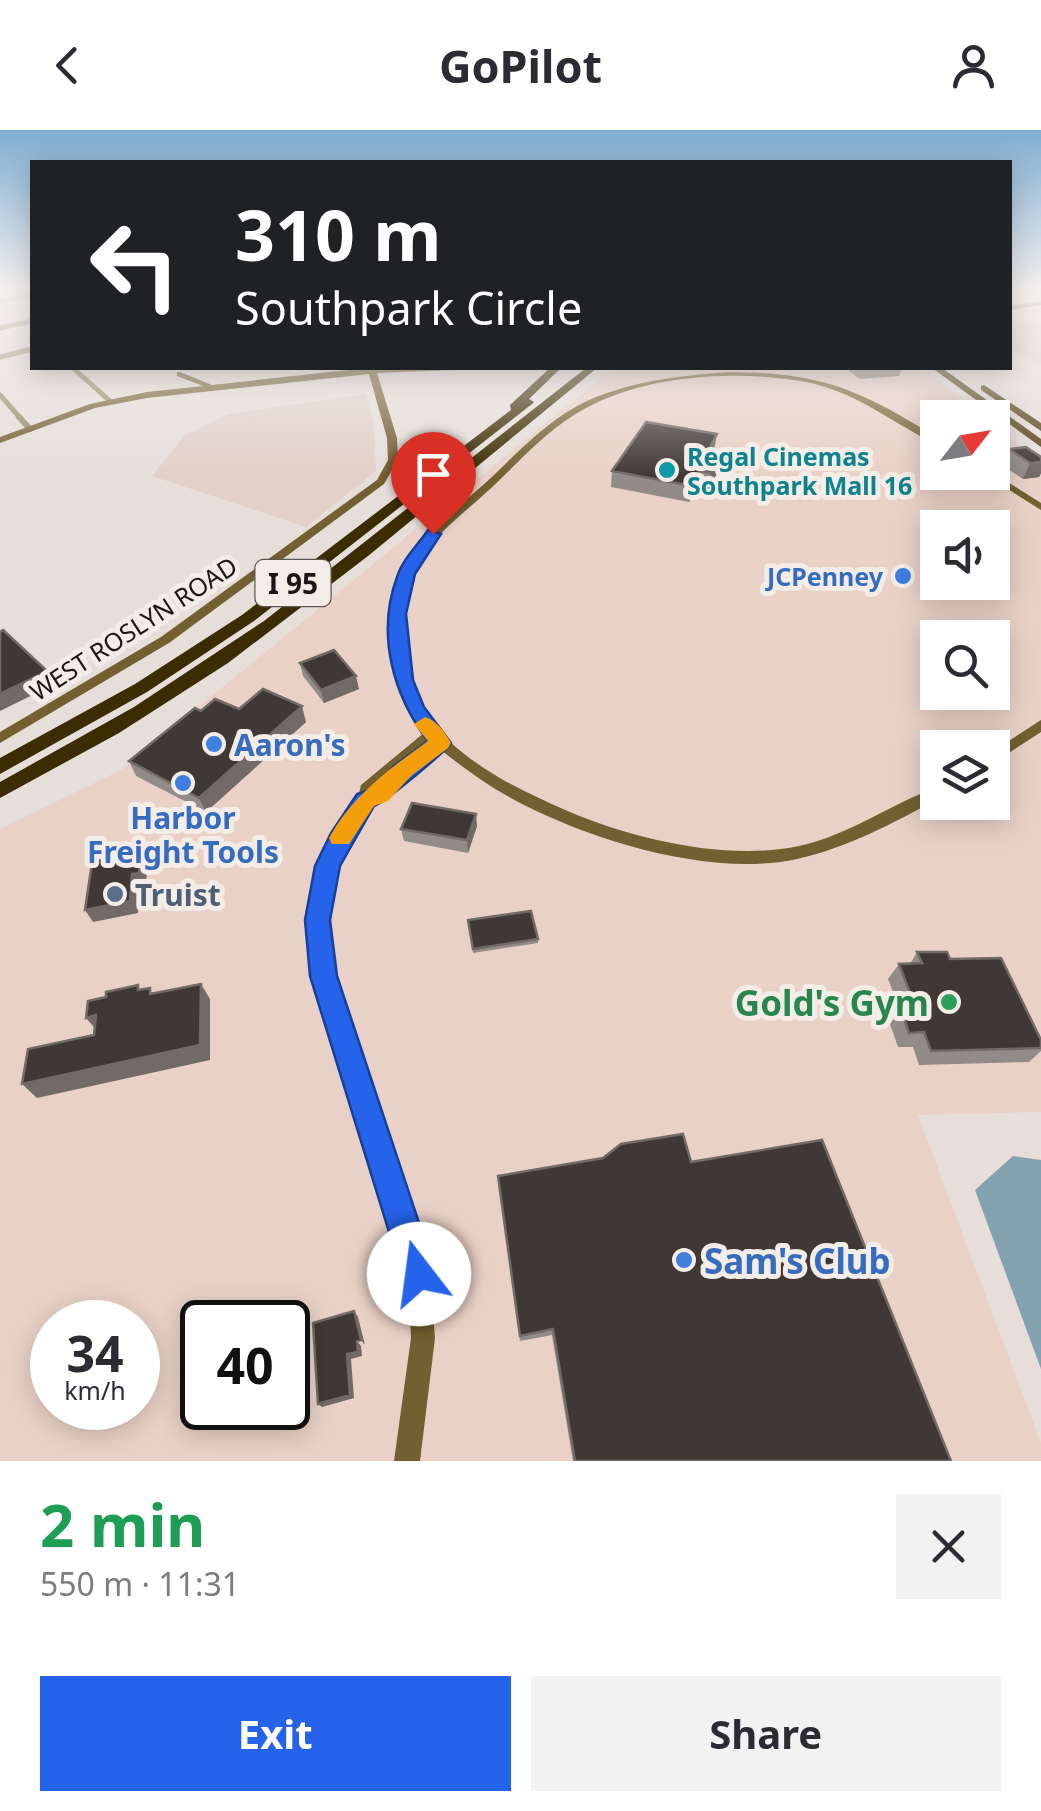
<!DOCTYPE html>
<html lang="en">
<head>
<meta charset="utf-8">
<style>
	body { margin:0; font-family:"Noto Sans",sans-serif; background:#f2f2f3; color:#2b2b33; height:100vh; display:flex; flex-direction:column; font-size:38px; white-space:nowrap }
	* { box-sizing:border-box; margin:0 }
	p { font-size:32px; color:#7c7c81 }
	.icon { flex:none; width:55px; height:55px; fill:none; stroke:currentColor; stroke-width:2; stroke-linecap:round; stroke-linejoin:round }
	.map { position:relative; height:1331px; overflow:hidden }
	.details { display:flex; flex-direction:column; background:#fff; flex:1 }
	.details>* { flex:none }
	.guide { position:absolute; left:30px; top:30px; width:982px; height:210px; border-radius:0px; box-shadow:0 5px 25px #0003; background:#202124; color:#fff; overflow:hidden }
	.needle { width:65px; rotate:59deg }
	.fabs { position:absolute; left:920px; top:270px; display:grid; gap:20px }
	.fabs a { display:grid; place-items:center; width:90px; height:90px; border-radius:0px; background:#fff; box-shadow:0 5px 25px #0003; font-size:50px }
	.speed { position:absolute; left:30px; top:1170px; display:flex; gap:20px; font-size:50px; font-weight:700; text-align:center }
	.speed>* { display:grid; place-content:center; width:130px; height:130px; border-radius:50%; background:#fff; box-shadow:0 5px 25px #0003; line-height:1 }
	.speed small { font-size:25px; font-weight:400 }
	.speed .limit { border:5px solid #111; border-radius:15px; background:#fff; color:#111 }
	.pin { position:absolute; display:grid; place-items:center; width:85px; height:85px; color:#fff; margin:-102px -42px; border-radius:50% 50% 50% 0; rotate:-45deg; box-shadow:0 0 10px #0007 }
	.pin .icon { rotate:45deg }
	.me { position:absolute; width:110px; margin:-55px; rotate:345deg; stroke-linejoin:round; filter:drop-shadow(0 0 8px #0008) }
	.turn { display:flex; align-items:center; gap:35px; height:210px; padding:0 40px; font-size:45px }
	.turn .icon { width:130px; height:130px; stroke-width:2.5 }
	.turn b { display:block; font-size:70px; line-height:85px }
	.round { display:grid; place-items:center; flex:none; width:105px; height:105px; border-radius:0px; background:#f2f2f3 }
	.head { display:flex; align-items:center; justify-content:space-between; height:170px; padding:0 40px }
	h1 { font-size:60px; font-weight:700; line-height:75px; color:#1e9e55 }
	.action { display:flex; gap:20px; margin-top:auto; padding:20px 40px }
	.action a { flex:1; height:115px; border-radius:0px; background:#2563eb; color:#fff; font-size:40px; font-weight:700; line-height:115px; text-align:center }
	.action a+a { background:#f2f2f3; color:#2b2b33 }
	header { display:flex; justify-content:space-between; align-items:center; height:130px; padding:0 40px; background:#fff; font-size:45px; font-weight:700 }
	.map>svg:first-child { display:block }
	.commercial { fill:#e9d1c7; fill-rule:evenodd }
	.built { fill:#e1d1c9 }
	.water { fill:#82a2b0 }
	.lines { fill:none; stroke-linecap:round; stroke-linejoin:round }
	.street-far1 { stroke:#968a6b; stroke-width:5 }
	.street { stroke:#968a6b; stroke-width:6 }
	.secondary { fill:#726031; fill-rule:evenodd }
	.primary { fill:#554313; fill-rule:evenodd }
	.highway { fill:#3b2c01; fill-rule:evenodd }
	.wall { fill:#938b88 }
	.shaded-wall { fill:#716a66 }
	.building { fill:#3f3835; stroke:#716a66; stroke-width:2.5 }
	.route { fill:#2563eb; stroke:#184099; stroke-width:2.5 }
	.slow { fill:#f59e0b }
	.culture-dot { fill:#0f9aa8; stroke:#f4ece7; stroke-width:4 }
	.shop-dot { fill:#3f7fe0; stroke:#f4ece7; stroke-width:4 }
	.service-dot { fill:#5c6f8a; stroke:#f4ece7; stroke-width:4 }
	.leisure-dot { fill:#2e9e5b; stroke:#f4ece7; stroke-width:4 }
	.labels { text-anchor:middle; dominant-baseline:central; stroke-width:10; stroke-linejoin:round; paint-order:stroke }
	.far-culture-label { font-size:25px; font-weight:bold; fill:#0d838f; stroke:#f4ece7; text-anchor:start }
	.far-shop-label { font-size:25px; font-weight:bold; fill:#366cbe; stroke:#f4ece7; text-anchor:end }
	.far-street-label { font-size:25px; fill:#1a1716; stroke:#f4ece7 }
	.shield { fill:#f4ece7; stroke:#5b5755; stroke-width:2.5 }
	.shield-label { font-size:28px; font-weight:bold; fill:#1a1716 }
	.shop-label { font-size:30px; font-weight:bold; fill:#366cbe; stroke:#f4ece7; text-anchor:start }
	.service-label { font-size:30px; font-weight:bold; fill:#4e5e75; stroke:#f4ece7; text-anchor:start }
	.near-leisure-label { font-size:35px; font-weight:bold; fill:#27864d; stroke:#f4ece7; text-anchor:end }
	.near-shop-label { font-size:35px; font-weight:bold; fill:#366cbe; stroke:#f4ece7; text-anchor:start }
</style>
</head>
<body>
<header><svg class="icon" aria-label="back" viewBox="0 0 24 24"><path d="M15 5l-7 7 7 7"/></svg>GoPilot<svg class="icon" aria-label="person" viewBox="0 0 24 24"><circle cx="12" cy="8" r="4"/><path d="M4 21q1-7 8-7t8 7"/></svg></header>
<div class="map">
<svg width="1041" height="1331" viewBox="0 0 1041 1331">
	<rect width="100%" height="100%" fill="#e7deda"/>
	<path class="commercial" d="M 637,238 L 922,238 L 984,287 L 938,288 L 938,342 L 992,342 L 993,294 L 1041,334 L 1041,982 L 918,985 L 1041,1313 L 1041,1331 L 0,1331 L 0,699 L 121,640 L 611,240 ZM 938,398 L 992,398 L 992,452 L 938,452 ZM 938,508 L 992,508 L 992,562 L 938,562 ZM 938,618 L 992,618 L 992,672 L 938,672 ZM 52,1192 L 138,1192 L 138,1278 L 52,1278 ZM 202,1192 L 288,1192 L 288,1278 L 202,1278 Z"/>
	<path class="built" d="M 1010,190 L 1041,193 L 1041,235 L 1010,217 Z
		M 366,264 L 373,291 L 376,341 L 306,397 L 152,346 L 184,306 L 228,284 Z"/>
	<path class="water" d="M 1013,1026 L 1041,1030 L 1041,1239 L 975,1060 Z"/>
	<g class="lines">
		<path class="street-far1" d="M 0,171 L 32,165
			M 0,198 L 32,191
			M 0,227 L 32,219
			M 73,238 L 111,272
			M 0,265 L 22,290"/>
		<path class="street" d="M 19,287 L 30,299"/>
		<path class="secondary" d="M 1041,171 L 1041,175 L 1010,180 L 1010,176 Z
			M 404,238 L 460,238 L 456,240 L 377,243 L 397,308 L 398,330 L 384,354 L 169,513 L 0,613 L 0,602 L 161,507 L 377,350 L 388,330 L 387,308 L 369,244 L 147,268 L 95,278 L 0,313 L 0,307 L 90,274 L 147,262 L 203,256 L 177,246 L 177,242 L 180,242 L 212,255 L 348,240 Z
			M 731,242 C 823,243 860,260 938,308 L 938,315 C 887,291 854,258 794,250 C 724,240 636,246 574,285 C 542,305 517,334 489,360 C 466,381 438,402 420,429 C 405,453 401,481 403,509 C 405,532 409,561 423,581 C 458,631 516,659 570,682 C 635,710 729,731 799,716 C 850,705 890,674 938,657 L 938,669 C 893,693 847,718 797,729 C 714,747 599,713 524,675 C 494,660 467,641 441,620 C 425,633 410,648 394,660 C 386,666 375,671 369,678 C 329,727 319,786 332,846 L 430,1144 L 435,1208 L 420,1331 L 394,1331 L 411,1208 L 408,1144 L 314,846 C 305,799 309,752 332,709 C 342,690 357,677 361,655 L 425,602 C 405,577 395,551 392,519 C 383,429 436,399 494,345 C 525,315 556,283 596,267 C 639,250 685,245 731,242 ZM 433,611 L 375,658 L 375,657 Z
			M 981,342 L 992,342 L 1041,373 L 1041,380 Z
			M 1041,590 L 1041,602 L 992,634 L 992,622 Z"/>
		<path class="primary" d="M 932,238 L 942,238 L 1041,309 L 1041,317 Z
			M 984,255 L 1041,293 L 1041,301 L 981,260 L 981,256 Z"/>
		<path class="highway" d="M 550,238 L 561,238 L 529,269 L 534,272 L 532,274 L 254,491 L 147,562 L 0,644 L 0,628 L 135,554 L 242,485 L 511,280 L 510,275 Z
			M 586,238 L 597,238 L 368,426 L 228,533 L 119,603 L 0,668 L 0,652 L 134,577 L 264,491 Z"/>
	</g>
	<path class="wall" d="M 850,238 L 902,238 L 899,246 L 860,249 L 849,241 Z
		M 717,304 L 712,323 L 721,325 L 718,341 L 709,359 L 698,357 L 689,372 L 611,357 L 612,341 Z
		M 1009,319 L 1041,327 L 1041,343 L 1039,347 L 1023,349 L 1002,335 Z
		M 300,533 L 359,559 L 324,573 L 303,546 Z
		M 239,579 L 306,592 L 206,682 L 136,646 L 129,631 L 201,581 Z
		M 477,696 L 468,723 L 404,711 L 401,699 Z
		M 468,790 L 538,809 L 538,813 L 473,823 Z
		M 917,822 L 950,829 L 1041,910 L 1041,921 L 1029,932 L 919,935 L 913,917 L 898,917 L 890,894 L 900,880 L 888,849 L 899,834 L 910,834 Z
		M 691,1032 L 951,1331 L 573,1331 L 552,1205 L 520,1211 L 499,1055 Z"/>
	<path class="shaded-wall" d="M 717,304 L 714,320 L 704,338 L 707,323 Z
		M 721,325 L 718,341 L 709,359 L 711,343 Z
		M 1041,332 L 1041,343 L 1039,347 L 1023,349 L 1030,333 Z
		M 700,341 L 698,357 L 689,372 L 692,356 Z
		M 47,541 L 55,554 L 0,581 L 0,564 Z
		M 356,546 L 359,559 L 324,573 L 321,560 Z
		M 302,576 L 306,592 L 206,682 L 199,668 Z
		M 476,684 L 477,696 L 468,723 L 467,710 Z
		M 140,726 L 147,738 L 146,756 L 140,757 L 138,783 L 93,792 L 85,780 L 132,744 Z
		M 201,854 L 210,869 L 210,930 L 37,968 L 22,954 Z
		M 96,885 L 98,902 L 86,888 Z
		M 354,1181 L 358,1187 L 365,1215 L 361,1210 Z
		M 357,1211 L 361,1216 L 362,1226 L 351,1229 L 354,1268 L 322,1277 L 318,1274 L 347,1224 Z"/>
	<path class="building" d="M 646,292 L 717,304 L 707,323 L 721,325 L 711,343 L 700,341 L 692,356 L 612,341 Z
		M 1026,317 L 1041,327 L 1041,332 L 1030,333 L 1009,319 Z
		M 3,500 L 47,541 L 0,564 L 0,502 Z
		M 334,520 L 356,546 L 321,560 L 300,533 Z
		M 263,559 L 302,576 L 199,668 L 129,631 L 195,578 L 201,581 L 215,569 L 239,579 Z
		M 412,673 L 476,684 L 467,710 L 401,699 Z
		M 129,720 L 129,727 L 140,726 L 139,743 L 132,744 L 130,771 L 85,780 L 93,726 Z
		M 531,781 L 538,809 L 473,819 L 468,790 Z
		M 917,822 L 947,822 L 950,829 L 1001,828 L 1041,910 L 1041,918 L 931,921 L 924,902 L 909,903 L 901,880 L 916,879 L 899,834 L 922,833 Z
		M 201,854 L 200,915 L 22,954 L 28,919 L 94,905 L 96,885 L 86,888 L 88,871 L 106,867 L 106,862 L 138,855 L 138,860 L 150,858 L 150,864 Z
		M 683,1004 L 691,1032 L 822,1010 L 951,1331 L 575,1331 L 553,1199 L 520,1206 L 498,1046 L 603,1028 L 621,1014 Z
		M 354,1181 L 361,1210 L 357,1211 L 358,1222 L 347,1224 L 350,1265 L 318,1274 L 313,1193 Z"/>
	<linearGradient id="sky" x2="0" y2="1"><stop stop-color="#7fadd2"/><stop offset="0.46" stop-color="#f4f0ee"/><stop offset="1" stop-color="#f4f0ee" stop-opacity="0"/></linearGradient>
	<rect width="1041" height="347" fill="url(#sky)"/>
	<path class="route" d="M 428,400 L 441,404 L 415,444 L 406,484 L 413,550 L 424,577 L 451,613 C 444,623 385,672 374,676 L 340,736 L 330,790 L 337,846 L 436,1144 L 431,1156 L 419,1162 L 407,1156 L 402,1144 L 310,846 L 305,790 L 315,736 L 331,703 L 357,664 L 372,659 L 395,635 L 428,611 C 393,565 376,504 397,447 C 402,430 418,415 428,400 Z"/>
	<path class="slow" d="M 425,587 C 436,590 445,602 451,613 L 448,618 L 411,646 L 388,671 L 374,676 L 349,714 L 332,714 L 329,708 C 352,666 389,639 428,611 L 414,594 Z"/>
	<circle class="culture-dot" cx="667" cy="340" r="10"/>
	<g class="shop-dot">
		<circle cx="903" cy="446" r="10"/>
		<circle cx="214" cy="614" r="10"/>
		<circle cx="183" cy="653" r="10"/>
		<circle cx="684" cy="1130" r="10"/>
	</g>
	<circle class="service-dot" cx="115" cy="764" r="10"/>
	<circle class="leisure-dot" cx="949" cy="872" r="10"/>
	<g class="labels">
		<g class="far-culture-label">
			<text x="687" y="326">Regal Cinemas<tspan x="687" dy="29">Southpark Mall 16</tspan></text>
		</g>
		<g class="far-shop-label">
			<text x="883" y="446">JCPenney</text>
		</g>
		<g class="far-street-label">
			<text transform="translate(133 498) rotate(-33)">WEST ROSLYN ROAD</text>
		</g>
		<rect class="shield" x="255.5" y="430" width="75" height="46" rx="8"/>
		<g class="shield-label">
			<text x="293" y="453">I 95</text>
		</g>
		<g class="shop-label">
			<text x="234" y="614">Aaron's</text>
			<text x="183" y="687" text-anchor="middle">Harbor<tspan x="183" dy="34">Freight Tools</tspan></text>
		</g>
		<g class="service-label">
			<text x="135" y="764">Truist</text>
		</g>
		<g class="near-leisure-label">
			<text x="929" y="872">Gold's Gym</text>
		</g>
		<g class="near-shop-label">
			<text x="704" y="1130">Sam's Club</text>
		</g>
	</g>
</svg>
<div class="fabs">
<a><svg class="needle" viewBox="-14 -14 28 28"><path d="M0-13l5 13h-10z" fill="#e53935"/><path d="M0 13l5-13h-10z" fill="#7c7c81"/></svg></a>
<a><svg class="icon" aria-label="sound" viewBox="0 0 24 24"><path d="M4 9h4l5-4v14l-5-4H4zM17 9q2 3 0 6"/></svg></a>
<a><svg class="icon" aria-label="search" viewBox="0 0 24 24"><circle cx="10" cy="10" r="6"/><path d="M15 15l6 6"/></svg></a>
<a><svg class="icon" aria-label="layers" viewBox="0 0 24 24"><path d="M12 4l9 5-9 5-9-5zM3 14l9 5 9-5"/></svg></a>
</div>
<div class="speed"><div>34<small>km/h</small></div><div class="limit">40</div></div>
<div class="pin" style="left:433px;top:404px;background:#d93025"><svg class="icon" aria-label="arrive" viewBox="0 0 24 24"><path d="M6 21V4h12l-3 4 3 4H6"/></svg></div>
<svg class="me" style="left:419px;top:1144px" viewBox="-20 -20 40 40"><circle r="19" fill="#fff"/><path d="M0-13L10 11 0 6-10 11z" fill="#2563eb"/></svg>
<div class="guide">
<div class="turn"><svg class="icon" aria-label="left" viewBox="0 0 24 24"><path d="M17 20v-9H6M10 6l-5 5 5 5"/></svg><div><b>310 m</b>Southpark Circle</div></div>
</div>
</div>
<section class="details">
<div class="head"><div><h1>2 min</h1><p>550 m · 11:31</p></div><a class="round"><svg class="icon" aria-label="close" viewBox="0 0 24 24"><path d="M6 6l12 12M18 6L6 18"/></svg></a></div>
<div class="action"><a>Exit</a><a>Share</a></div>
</section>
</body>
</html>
